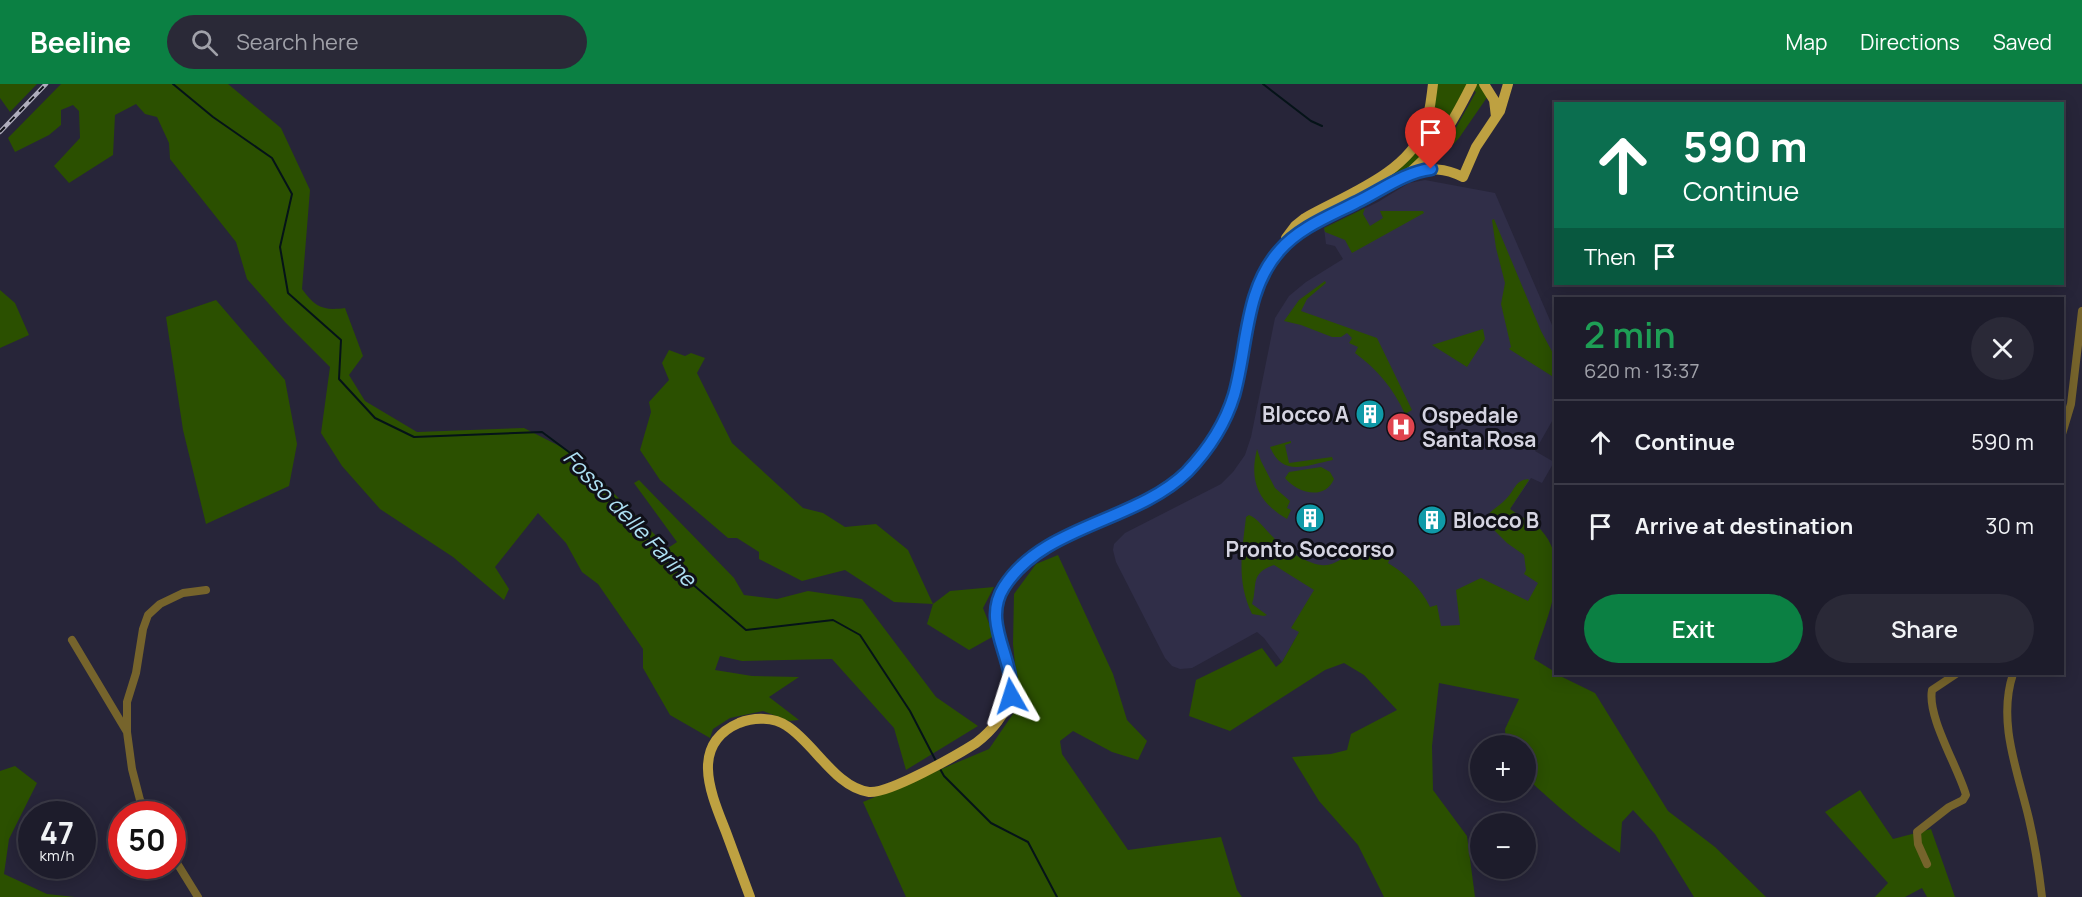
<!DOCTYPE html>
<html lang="en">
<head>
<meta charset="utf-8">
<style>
	body { margin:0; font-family:Manrope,sans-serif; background:#2a2937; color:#f1f3f6; height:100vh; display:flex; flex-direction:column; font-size:22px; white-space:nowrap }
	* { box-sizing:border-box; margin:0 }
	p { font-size:20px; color:#a0a1a9 }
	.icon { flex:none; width:33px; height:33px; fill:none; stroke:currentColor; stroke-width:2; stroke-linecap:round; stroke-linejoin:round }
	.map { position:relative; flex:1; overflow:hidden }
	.sheet { position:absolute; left:1554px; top:213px; width:510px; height:378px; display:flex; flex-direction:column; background:#1d1c2b; border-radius:0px; box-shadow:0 3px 15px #0003,0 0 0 2px #3b3a47 }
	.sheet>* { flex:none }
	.top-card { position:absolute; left:1554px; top:18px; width:510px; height:183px; border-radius:0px; box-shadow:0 3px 15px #0003,0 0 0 2px #3b3a47; background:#0b6e4f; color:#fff; overflow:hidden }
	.controls { position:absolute; left:1470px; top:651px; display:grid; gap:12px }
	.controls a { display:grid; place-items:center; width:66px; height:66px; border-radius:50%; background:#1d1c2b; box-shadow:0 3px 15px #0003,0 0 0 2px #3b3a47; font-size:30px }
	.speed { position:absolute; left:18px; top:717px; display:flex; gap:12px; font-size:30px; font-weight:700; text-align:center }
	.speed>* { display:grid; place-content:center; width:78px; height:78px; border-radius:50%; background:#1d1c2b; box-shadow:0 3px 15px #0003,0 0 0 2px #3b3a47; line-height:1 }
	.speed small { font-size:15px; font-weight:400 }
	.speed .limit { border:9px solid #d22; background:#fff; color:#111 }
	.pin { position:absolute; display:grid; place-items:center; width:51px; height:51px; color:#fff; margin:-62px -26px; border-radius:50% 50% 50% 0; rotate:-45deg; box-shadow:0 0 6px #0007 }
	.pin .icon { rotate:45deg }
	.me { position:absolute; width:66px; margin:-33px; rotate:354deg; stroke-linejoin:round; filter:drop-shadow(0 0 4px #0008) }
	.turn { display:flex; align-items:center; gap:21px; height:126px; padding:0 30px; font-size:27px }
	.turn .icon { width:78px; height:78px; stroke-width:2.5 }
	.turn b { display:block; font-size:42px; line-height:51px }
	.then { display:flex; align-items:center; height:57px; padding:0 30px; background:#0003; gap:12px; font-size:22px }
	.round { display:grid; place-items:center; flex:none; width:63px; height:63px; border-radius:32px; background:#2a2937 }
	.head { display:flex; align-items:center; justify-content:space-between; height:102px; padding:0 30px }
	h1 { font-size:36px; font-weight:600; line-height:45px; color:#1e9e55 }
	.primary-button { display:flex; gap:12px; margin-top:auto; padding:12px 30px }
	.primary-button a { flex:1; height:69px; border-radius:36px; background:#0b8043; color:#fff; font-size:24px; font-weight:600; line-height:69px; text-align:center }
	.primary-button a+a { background:#2a2937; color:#f1f3f6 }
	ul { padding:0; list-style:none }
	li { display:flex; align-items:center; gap:18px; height:84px; padding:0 30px; border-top:2px solid #3b3a47 }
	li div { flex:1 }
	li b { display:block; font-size:22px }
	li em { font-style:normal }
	header { display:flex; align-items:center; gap:36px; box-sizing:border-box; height:84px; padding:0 30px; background:#0b8043; color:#fff }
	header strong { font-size:28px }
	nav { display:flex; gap:33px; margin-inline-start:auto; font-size:21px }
	.search { width:420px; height:54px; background:#2a2937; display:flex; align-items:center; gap:15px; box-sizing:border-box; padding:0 21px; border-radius:33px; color:#a0a1a9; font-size:22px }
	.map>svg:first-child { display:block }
	.built { fill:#302e48 }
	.green { fill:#2b5000 }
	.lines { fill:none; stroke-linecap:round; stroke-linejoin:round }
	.stream { stroke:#051318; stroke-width:2 }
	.minor { stroke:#76642c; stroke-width:8 }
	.major { stroke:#bea141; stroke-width:10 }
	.rail-casing { stroke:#afadbc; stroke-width:4.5 }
	.rail { stroke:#101018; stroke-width:2; stroke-dasharray:7; stroke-linecap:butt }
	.route-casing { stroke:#114b97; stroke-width:15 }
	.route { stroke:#1a73e8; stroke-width:10 }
	.labels { text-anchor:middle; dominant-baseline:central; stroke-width:6; stroke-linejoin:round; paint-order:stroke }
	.poi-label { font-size:21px; font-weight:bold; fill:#d5d4e1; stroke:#101018; text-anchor:start }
	.water-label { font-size:22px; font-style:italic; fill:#aee0f3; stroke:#101018 }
</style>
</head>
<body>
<header>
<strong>Beeline</strong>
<div class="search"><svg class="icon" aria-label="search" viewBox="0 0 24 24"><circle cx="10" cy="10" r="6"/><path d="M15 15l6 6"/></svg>Search here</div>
<nav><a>Map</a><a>Directions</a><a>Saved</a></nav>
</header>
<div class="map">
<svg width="2082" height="813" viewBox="0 0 2082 813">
	<rect width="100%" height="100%" fill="#272539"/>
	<path class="built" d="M 1425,96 L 1495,109 L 1555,248 L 1555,332 L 1535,367 L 1554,378 L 1542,399 L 1531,394 L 1510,425 L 1541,446 L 1555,469 L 1555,503 L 1464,566 L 1361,470 L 1337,515 L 1295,555 L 1282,578 L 1264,554 L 1257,548 L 1192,584 L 1180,585 L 1172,582 L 1165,574 L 1116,478 L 1113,466 L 1114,460 L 1125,449 L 1221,400 L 1233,388 L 1245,371 L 1251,353 L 1275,234 L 1289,212 L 1306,198 L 1343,175 L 1335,162 L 1326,160 L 1324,144 L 1378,118 L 1409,99 Z"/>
	<path class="green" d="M 0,0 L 37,0 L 10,28 L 0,14 Z
		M 61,0 L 228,0 L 281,44 L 310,106 L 302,205 C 315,223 323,227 345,224 L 363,272 L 349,291 L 365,317 L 417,348 L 524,344 L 575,370 L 668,464 L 677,458 L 634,399 L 639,396 L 734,494 L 744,511 L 777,515 L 808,507 L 862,515 L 936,613 L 978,642 L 906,686 L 894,644 L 832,575 L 742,577 L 720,572 L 715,586 L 752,592 L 799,593 L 769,613 L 799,636 L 789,637 L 763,627 L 730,634 L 713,645 L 710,654 L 670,631 L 643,584 L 643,565 L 598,500 L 582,488 L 566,459 L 538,429 L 495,483 L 509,505 L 504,516 L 453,473 L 380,425 L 342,382 L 321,349 L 330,283 L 285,238 L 247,195 L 236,158 L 170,75 L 169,59 L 157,33 L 145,30 L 136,20 L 115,31 L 113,71 L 69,99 L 54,82 L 80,54 L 79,27 L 73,21 L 61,26 L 61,41 L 49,51 L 15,68 L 8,54 Z
		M 1436,0 L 1480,0 L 1488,12 L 1459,54 L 1436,79 L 1429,78 L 1453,49 L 1476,8 L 1466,2 C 1449,35 1431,69 1399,91 C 1388,99 1373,103 1361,109 L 1408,74 Z
		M 1365,124 L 1363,130 L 1370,142 L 1383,134 L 1380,127 L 1423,127 L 1424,129 L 1352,169 L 1345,156 L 1325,148 L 1324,144 Z
		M 1494,135 L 1541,247 L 1555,273 L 1555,294 L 1509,265 L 1511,263 L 1501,220 L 1505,199 L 1496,164 L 1492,136 Z
		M 1325,197 L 1326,199 L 1307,215 L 1301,227 L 1377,254 L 1412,326 L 1405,330 C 1393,304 1378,286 1355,269 L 1358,263 L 1349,259 L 1352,254 L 1347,249 L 1341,253 L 1332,253 L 1301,241 L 1284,237 L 1299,216 Z
		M 0,206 L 15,219 L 29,251 L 0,264 Z
		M 216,216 L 285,296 L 297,360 L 289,402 L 206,440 L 183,346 L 166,233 Z
		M 1483,245 L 1485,255 L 1467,283 L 1432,261 Z
		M 669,266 L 685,272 L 691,269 L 705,274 L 697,289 L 732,359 L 803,424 L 823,429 L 845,443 L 876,440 L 908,466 L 933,520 L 950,507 L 994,503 L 983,524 L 994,552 L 969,566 L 927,540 L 933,520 L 894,518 L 845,486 L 802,497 L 759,475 L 759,468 L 737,454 L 728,454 L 660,396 L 640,366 L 651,328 L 649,318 L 669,296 L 662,279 Z
		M 1291,357 L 1291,359 L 1285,361 L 1289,379 L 1332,373 L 1333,376 C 1306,381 1283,394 1270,363 Z
		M 1257,365 L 1261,377 L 1275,404 L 1290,417 L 1287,424 L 1291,426 L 1287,435 C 1258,418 1249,397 1257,365 Z
		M 1321,383 L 1330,388 L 1334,395 C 1325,417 1297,409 1285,394 L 1289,388 Z
		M 1528,395 L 1529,396 L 1510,425 C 1519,432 1533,438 1541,446 C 1574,482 1545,536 1534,575 L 1555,588 L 1556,590 L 1595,609 L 1668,727 L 1715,763 L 1766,813 L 1694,813 L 1655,750 L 1633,726 L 1622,738 L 1620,769 C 1586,747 1555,721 1526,693 L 1526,662 L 1506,661 L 1505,645 L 1519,615 L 1439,599 L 1432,662 L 1433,706 L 1467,752 L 1475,813 L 1384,813 L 1358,761 L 1319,717 L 1292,673 L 1331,670 L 1347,666 L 1351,650 L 1397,626 L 1364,591 L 1344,579 L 1325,586 L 1230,647 L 1189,632 L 1196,596 L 1262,564 L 1276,583 L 1282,578 L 1299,548 L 1291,544 L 1314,506 L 1274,481 C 1249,489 1258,502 1252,520 L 1267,531 L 1264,532 L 1252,530 C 1236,496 1242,469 1246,433 L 1249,431 C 1257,434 1265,445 1272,452 C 1283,464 1305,479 1321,481 C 1336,483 1343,471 1355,469 C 1367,466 1377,468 1391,472 L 1388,479 C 1406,490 1421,504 1430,523 L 1437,521 L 1441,542 L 1460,541 L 1456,506 L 1481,494 L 1528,517 L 1538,499 L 1524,490 L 1526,486 L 1524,471 L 1507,459 L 1490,442 L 1487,445 L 1484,441 C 1486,427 1497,425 1506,415 C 1515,407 1514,397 1528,395 Z
		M 1058,471 L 1113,590 L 1127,636 L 1147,657 L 1138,676 L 1112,668 L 1073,647 L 1060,657 L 1062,670 L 1128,766 L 1221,753 L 1237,806 L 1242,813 L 906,813 L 863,718 L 989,665 L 1019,621 L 1013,560 L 1014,510 L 1036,480 Z
		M 15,682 L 37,699 L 9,755 L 4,790 L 47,810 L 75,813 L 0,813 L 0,687 Z
		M 1860,706 L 1893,755 L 1931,745 L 1955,813 L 1927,813 L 1922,804 L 1905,813 L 1875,813 L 1888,799 L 1825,728 Z"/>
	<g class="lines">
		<path class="stream" d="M 173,0 L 213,33 L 272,74 L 292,110 L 280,163 L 288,209 L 341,256 L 339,295 L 375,334 L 414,353 L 542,348 L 581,377 L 683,492 L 746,546 L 833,536 L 860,551 L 910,627 L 937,679
			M 1263,0 L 1311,37 L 1322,42
			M 939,683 L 944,692 L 991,739 L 1028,758 L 1057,813"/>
		<path class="minor" d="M 2062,350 L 2071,320 L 2082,227
			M 72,556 L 127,648 L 132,685 L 140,716 L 149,730
			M 2013,590 C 1997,638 2018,688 2029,735 C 2035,761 2039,787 2042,813
			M 127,648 L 127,618 L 136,589 L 143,545 L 148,531 L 160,520 L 183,509 L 206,506
			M 172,771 L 198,813
			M 1927,780 L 1918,760 L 1917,748 L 1949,723 L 1963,716 L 1966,711 C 1958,683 1927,633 1932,606 L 1956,590"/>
		<path class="major" d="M 1484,0 L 1494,16 L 1496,33
			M 1411,90 C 1430,83 1445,84 1463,93 L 1476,63 L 1500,27 L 1508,0
			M 1286,154 L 1295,142 L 1305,134 C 1343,112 1407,90 1424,45 C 1430,31 1431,15 1433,0
			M 750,813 C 742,791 734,770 726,748 C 712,712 688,661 739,639 C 754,633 774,633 787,642 C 814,659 836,704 869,708 C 889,710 957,671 976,659 C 984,653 992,645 998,637 C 1036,589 977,553 1002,506 C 1038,442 1135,438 1185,389 C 1207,367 1225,341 1234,310 C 1248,261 1244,202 1282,163 C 1313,132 1363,116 1401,95 C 1435,71 1454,36 1472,0"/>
		<g class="rail-casing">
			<path id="rail" d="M 0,48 L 46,0"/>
		</g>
		<use href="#rail" class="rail"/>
	</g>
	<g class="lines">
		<g class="route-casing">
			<path id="route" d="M 1011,612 C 1015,574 981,539 1004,503 C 1043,441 1136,438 1187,388 C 1208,366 1225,341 1234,311 C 1248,262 1244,206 1280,166 C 1300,143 1330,132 1357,118 C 1380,107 1405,88 1431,85"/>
		</g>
		<use href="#route" class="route"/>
	</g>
	<defs>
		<g id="building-disc" transform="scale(1.5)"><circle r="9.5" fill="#0f9aa8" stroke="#101018"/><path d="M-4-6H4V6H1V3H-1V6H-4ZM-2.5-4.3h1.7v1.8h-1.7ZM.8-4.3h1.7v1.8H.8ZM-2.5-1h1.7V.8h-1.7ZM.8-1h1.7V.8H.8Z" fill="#fff"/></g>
		<g id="hospital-disc" transform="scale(1.5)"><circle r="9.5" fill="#e0444e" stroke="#101018"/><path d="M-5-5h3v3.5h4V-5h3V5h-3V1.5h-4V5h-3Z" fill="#fff"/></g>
	</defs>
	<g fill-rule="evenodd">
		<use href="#building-disc" x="1370" y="330"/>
		<use href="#hospital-disc" x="1401" y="343"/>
		<use href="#building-disc" x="1310" y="434"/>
		<use href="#building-disc" x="1432" y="436"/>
	</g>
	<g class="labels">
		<g class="poi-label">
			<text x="1349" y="330" text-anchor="end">Blocco A</text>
			<text x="1422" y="331">Ospedale<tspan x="1422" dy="24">Santa Rosa</tspan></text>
			<text x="1453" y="436">Blocco B</text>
			<text x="1310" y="465" text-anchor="middle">Pronto Soccorso</text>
		</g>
		<g class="water-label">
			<text transform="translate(630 434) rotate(46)">Fosso delle Farine</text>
		</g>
	</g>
</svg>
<div class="controls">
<a>+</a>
<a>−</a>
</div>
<div class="speed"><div>47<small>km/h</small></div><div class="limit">50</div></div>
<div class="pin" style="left:1431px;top:85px;background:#d93025"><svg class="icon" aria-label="arrive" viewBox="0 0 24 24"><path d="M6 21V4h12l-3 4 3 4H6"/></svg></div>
<svg class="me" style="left:1011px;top:612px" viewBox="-20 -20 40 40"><path d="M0-17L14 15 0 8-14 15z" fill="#1a73e8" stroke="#fff" stroke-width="4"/></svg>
<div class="top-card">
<div class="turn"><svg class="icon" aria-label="ahead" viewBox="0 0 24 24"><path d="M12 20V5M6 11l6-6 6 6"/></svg><div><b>590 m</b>Continue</div></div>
<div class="then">Then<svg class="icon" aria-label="arrive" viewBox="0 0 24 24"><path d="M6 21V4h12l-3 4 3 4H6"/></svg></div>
</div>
<section class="sheet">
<div class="head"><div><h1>2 min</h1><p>620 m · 13:37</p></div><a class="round"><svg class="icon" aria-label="close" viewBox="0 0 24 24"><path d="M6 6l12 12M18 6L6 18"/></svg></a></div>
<ul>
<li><svg class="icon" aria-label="ahead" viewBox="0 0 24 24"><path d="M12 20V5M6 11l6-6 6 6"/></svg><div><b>Continue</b></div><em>590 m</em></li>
<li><svg class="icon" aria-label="arrive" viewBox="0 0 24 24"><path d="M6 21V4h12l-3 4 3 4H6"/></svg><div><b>Arrive at destination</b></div><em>30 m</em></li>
</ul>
<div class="primary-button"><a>Exit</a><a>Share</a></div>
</section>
</div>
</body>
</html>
